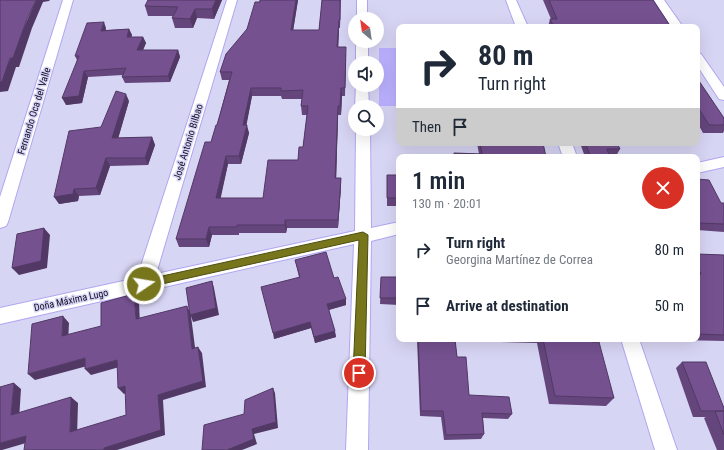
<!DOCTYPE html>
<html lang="en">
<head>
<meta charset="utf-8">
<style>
	body { margin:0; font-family:"Roboto Condensed",sans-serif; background:#f6f6f7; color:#1f2937; height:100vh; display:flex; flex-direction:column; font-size:15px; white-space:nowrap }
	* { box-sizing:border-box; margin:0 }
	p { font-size:13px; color:#747a83 }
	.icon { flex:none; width:22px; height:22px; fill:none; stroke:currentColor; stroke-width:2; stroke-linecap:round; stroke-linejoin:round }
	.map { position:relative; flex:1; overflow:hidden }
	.sheet { position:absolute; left:396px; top:154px; width:304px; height:188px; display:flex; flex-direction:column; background:#fff; border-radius:8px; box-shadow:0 4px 16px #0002 }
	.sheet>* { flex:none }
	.banner { position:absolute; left:396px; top:24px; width:304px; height:122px; border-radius:8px; box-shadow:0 4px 16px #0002; background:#fff; color:#1f2937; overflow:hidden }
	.needle { width:26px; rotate:331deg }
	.fabs { position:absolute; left:348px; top:12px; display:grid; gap:8px }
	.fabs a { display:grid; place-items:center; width:36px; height:36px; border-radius:50%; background:#fff; box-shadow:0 4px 16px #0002; font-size:20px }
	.pin { position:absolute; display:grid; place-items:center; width:34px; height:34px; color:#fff; margin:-17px; border:2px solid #fff; border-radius:50%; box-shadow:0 1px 4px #0007 }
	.me { position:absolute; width:44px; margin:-22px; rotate:78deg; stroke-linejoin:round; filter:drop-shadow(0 0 3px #0008) }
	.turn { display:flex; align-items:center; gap:14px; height:84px; padding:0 16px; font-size:18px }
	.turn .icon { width:52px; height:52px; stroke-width:2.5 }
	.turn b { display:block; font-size:28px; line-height:34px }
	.then { display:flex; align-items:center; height:38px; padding:0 16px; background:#0003; gap:8px; font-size:15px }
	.round { display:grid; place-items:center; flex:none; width:42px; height:42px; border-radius:21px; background:#f6f6f7 }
	.head { display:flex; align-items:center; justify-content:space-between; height:68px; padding:0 16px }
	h1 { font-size:24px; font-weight:600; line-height:30px }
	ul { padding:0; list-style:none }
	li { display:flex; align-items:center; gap:12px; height:56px; padding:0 16px }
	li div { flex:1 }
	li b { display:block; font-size:15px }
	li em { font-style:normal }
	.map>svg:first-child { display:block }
	.green { fill:#bab0fe }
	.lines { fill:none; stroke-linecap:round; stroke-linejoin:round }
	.minor-casing { stroke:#b0a6f1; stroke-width:2 }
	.minor { fill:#fff; fill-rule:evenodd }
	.wall { fill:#65467c; fill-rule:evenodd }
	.shaded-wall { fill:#523965 }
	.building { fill:#755190; stroke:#523965; fill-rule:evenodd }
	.route { fill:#77761d; stroke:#4d4d13 }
	.labels { text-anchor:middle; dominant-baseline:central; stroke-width:3; stroke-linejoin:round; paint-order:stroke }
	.street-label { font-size:10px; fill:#110b26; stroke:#d7d5f4 }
</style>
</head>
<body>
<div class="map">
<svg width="724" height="450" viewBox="0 0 724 450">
	<rect width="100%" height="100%" fill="#d7d5f4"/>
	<path class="green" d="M 379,48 L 399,48 L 399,106 L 379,106 Z"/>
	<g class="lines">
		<g class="minor-casing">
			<path id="minor" d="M 63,0 L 73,0 L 8,222 L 6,226 L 0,228 L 0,197 Z
				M 227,0 L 237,0 L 156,274 L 355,231 L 356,129 L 370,129 L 371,228 L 399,222 L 399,234 L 371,241 L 368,450 L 346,450 L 354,244 L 0,324 L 0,308 L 137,278 Z
				M 357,0 L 367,0 L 367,19 L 357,19 Z
				M 506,0 L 516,0 L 528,27 L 516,27 Z
				M 654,0 L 664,0 L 683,27 L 671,27 Z
				M 356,41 L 368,41 L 368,63 L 356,63 Z
				M 697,52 L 701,54 L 724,87 L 724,100 L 719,99 L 697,65 Z
				M 356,85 L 368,85 L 369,107 L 355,107 Z
				M 558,143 L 572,143 L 577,157 L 563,157 Z
				M 724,157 L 724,167 L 697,173 L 697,163 Z
				M 621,339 L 639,339 L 677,450 L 655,450 Z"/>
		</g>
		<use href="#minor" class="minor"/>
	</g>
	<path class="wall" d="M 148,0 L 222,0 L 214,19 L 197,18 L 193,28 L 175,28 L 172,18 L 173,16 L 148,16 L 145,6 Z
		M 260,0 L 298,0 L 293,30 L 319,30 L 322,0 L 341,0 L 340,28 L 339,28 L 338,47 L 346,55 L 345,96 L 342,96 L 341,115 L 338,115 L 336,178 L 341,178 L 341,186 L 338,228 L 287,228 L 286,233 L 239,233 L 239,235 L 212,235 L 209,247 L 179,247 L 176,239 L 217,125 L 229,80 L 222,80 L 220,72 L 247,29 ZM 252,96 L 281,96 L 282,99 L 302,99 L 301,106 L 302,115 L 307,115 L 303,147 L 298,160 L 263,198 L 220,198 L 228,164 L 241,164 L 249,133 L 246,125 Z
		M 543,0 L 653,0 L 671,27 L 548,27 L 550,19 L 551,19 Z
		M 106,28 L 106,30 L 129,29 L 132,35 L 131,37 L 143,37 L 146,43 L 143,50 L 178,50 L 180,57 L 170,82 L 125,83 L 122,77 L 123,75 L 88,77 L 82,103 L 66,105 L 77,60 L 75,56 Z
		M 697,78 L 724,118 L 724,131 L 723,133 L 703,133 L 697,122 Z
		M 129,101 L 118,138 L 152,137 L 155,145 L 148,165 L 110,166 L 100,195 L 79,196 L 78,201 L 59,204 L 101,127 Z
		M 477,143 L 543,143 L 546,157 L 453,157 L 454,153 L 479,154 Z
		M 580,143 L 617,143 L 620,149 L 616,156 L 610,156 L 610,157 L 585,157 Z
		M 387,175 L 399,175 L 399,206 L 387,206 Z
		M 697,179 L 721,203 L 724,203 L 724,232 L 697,230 Z
		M 697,254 L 724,255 L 724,341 L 680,340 L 680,339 L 697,339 Z
		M 295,260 L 334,278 L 346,299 L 346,305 L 329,310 L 336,337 L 315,343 L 311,328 L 274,339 L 299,277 Z
		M 381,277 L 399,277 L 399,305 L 380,304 Z
		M 417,339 L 455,339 L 457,357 L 469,395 L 512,414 L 508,419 L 483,418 L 484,434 L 481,439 L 444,440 L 441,417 L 420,416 Z
		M 500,339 L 592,339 L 614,398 L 606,406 L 549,404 L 537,343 L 500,342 Z
		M 682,362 L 724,408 L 724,450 L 717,450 L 704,418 L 706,417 L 693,417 L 676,368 Z"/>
	<path class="shaded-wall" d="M 36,0 L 50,0 L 49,1 L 43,2 L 32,28 L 19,67 L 16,67 L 8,91 L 0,92 L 0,82 Z
		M 216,0 L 222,0 L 214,19 L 212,9 Z
		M 296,0 L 298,0 L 292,38 L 291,30 Z
		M 195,9 L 197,18 L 193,28 L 190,19 Z
		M 339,20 L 339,28 L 338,55 L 337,47 Z
		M 104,22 L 106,28 L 104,37 L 101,31 Z
		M 129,29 L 132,35 L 129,44 L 127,37 Z
		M 143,37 L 146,43 L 140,57 L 137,50 Z
		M 178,50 L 180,57 L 170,82 L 168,76 Z
		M 84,71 L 88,77 L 82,103 L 66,105 L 62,98 Z
		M 251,88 L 252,96 L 245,133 L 243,125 Z
		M 341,88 L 342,96 L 341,115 L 340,106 Z
		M 126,94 L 129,101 L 116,146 L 112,138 Z
		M 338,106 L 338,115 L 336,186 L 335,178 Z
		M 247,125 L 249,133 L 241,164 L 239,156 Z
		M 152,137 L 155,145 L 148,165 L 145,158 Z
		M 226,156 L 228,164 L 219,206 L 216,198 Z
		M 106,158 L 110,166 L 100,195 L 96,188 Z
		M 341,178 L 341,186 L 338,228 L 338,220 Z
		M 74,189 L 79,196 L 78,201 L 59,204 L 54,197 Z
		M 285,220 L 287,228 L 286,233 L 285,225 Z
		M 209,227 L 212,235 L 209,247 L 206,239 Z
		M 44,228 L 50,235 L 47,268 L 19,275 L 12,268 Z
		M 212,281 L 214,288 L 219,315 L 193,322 L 191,316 L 196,355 L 192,349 L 187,306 L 190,312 Z
		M 134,294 L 139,301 L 140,326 L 136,319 Z
		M 346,299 L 346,305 L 328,310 L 327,304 Z
		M 63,316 L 69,323 L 68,343 L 62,336 Z
		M 310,322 L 311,328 L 274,339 L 273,333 Z
		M 335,331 L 336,337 L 315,343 L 314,337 Z
		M 198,347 L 202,353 L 206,387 L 163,400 L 165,435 L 117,450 L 104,450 L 104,448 L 158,395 Z
		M 85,358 L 91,365 L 35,380 L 28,374 Z
		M 117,360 L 123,366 L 91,375 L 85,369 Z
		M 14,383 L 21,389 L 19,420 L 11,415 Z
		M 125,386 L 130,392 L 124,394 L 118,388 Z
		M 273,388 L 275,393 L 278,428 L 254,434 L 257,444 L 242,450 L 227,450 L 252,429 Z
		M 71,397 L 78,403 L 77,437 L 70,432 Z
		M 26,436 L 33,441 L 2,450 L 0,450 L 0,443 Z"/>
	<path class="building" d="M 0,0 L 36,0 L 27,19 L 13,58 L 10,58 L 2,82 L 0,82 Z
		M 148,0 L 216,0 L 212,9 L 195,9 L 190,19 L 172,18 L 178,7 L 145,6 Z
		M 260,0 L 296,0 L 291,30 L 319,30 L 322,0 L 340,0 L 340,20 L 339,20 L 337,47 L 346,47 L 345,88 L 341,88 L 340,106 L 338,106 L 335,178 L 341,178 L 338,220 L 285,220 L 285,225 L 237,225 L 237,227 L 209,227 L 206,239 L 176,239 L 205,142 L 211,142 L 216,125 L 217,125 L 232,72 L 220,72 L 226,54 L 247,29 L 255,2 L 260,2 ZM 251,88 L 281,88 L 281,91 L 303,90 L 301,106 L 308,106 L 303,147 L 299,147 L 298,160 L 268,160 L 263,198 L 216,198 L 226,156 L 239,156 L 247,125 L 243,125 Z
		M 549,0 L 653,0 L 671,27 L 554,27 L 550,19 L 557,19 Z
		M 104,22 L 101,31 L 129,29 L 127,37 L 143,37 L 137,50 L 178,50 L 168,76 L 122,77 L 126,68 L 84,71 L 79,96 L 62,98 L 79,56 L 75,56 L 87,23 Z
		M 697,78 L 724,118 L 724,125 L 709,125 L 697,106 Z
		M 116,91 L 126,94 L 112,138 L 152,137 L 145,158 L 106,158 L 96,188 L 74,189 L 73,194 L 54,197 L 69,131 L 101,127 Z
		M 480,143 L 543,143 L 546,157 L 454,157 L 454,153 L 482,154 Z
		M 585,143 L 617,143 L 620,149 L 607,149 L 610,157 L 591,157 Z
		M 387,175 L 399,175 L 399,198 L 387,198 Z
		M 697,179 L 709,180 L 721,203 L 724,203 L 724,224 L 697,223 L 697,198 L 699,198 L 697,194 Z
		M 44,228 L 41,261 L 12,268 L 17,234 Z
		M 326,252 L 334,278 L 338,277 L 346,299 L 327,304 L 335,331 L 314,337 L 310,322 L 273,333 L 261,287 L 300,277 L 295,260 Z
		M 697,254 L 724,255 L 724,335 L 697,334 L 697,274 L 701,274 L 697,265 Z
		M 381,277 L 399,277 L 399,298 L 380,298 Z
		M 212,281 L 216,308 L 190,315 L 186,288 Z
		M 134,294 L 136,319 L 187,306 L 192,349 L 198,347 L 203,381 L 158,395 L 161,430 L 104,448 L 104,450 L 24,450 L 26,436 L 0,443 L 0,387 L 14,383 L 11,415 L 71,397 L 70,432 L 126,415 L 125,386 L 118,388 L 117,360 L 85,369 L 85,358 L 28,374 L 32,324 L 63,316 L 62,336 L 101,326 L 101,303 Z
		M 418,339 L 455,339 L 457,357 L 466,357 L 469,395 L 509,397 L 512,414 L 482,413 L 484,434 L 446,435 L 443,411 L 421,411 Z
		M 543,339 L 592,339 L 592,342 L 599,342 L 614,398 L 555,396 Z
		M 682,362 L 706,362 L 724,408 L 724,411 L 701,411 Z
		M 273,388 L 276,422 L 252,429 L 254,439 L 227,450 L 202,450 L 204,425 L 244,414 L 245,400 Z
		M 715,411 L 724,411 L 724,435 Z"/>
	<path class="route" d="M 363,232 L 368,235 L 365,373 L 363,377 L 359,379 L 355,377 L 353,373 L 359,240 L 144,288 L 140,287 L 139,284 L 140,281 L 144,280 Z"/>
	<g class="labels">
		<g class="street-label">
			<text transform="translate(34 111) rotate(-73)">Fernando Oca del Valle</text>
			<text transform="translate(188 142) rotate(-73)">José Antonio Bilbao</text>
			<text transform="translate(71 300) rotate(-12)">Doña Máxima Lugo</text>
		</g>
	</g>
</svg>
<div class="fabs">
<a><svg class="needle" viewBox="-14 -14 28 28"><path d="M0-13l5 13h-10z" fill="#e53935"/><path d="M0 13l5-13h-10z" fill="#747a83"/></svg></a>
<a><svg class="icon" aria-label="sound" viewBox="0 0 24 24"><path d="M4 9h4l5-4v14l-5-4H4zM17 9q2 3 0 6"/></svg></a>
<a><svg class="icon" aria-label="search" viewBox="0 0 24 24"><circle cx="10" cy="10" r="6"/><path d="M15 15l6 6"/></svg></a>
</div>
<div class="pin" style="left:359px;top:373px;background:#d93025"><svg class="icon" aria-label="arrive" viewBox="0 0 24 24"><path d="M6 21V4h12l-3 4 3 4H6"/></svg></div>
<svg class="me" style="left:144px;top:284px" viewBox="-20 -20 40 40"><circle r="17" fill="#77761d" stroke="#fff" stroke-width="3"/><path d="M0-11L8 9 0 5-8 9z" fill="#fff"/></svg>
<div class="banner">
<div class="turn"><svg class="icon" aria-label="right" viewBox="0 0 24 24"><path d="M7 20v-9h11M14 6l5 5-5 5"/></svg><div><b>80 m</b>Turn right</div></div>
<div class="then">Then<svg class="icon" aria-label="arrive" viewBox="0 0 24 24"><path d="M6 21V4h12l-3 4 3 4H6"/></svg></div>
</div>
<section class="sheet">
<div class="head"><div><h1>1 min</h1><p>130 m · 20:01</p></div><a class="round" style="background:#d93025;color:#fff"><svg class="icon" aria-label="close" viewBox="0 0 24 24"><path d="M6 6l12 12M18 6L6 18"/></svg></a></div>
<ul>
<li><svg class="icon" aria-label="right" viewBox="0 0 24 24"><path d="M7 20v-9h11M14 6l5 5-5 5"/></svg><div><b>Turn right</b><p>Georgina Martínez de Correa</p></div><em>80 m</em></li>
<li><svg class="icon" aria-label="arrive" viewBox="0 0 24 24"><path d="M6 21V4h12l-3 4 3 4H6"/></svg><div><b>Arrive at destination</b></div><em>50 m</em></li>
</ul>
</section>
</div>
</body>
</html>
